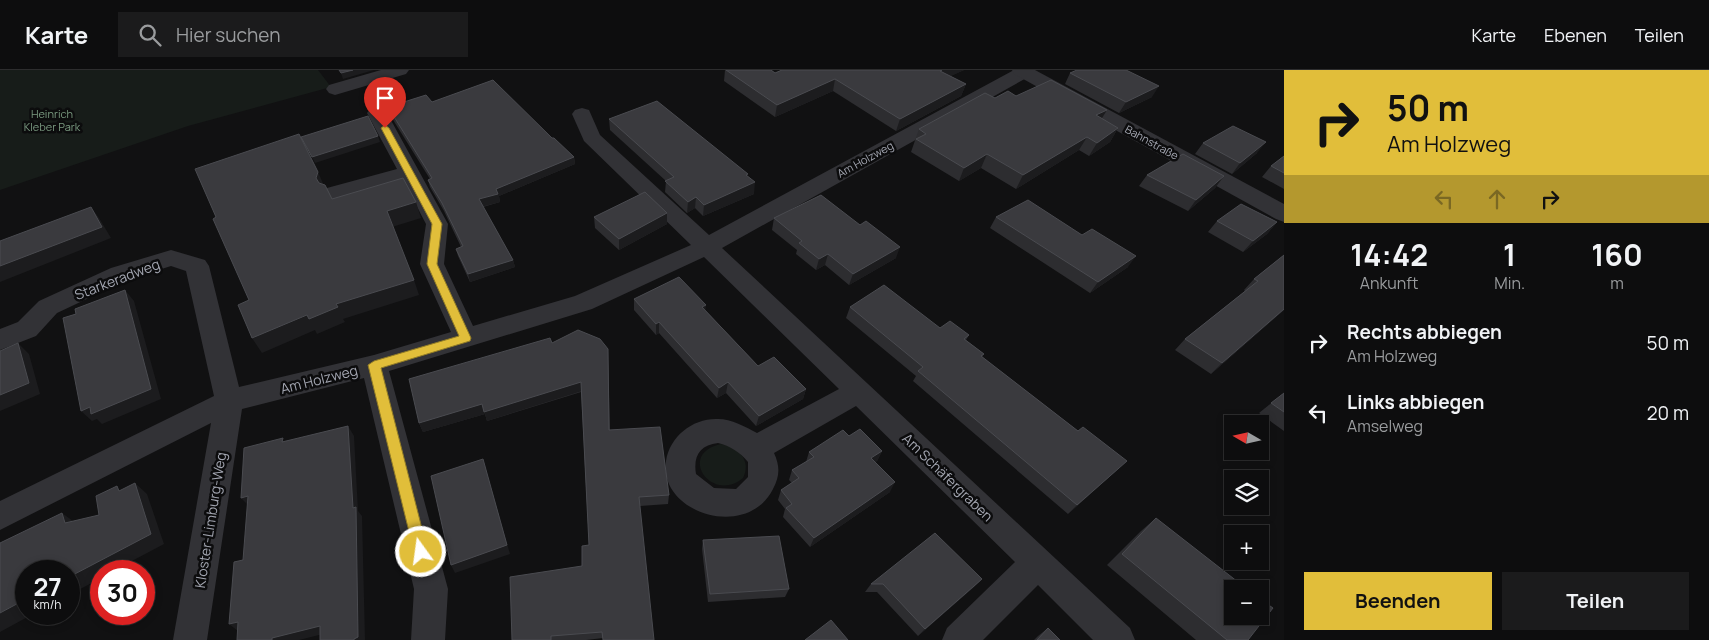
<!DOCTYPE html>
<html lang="de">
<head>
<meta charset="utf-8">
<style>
	body { margin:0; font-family:Manrope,sans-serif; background:#1b1b1c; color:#f1f3f6; height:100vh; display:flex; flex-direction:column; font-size:19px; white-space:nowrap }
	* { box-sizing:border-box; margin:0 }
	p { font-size:16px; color:#9a9c9e }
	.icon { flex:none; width:28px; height:28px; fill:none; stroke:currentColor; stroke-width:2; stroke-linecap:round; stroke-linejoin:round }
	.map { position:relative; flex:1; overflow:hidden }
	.panel { display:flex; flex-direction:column; background:#0d0d0e; width:425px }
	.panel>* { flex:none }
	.guide { background:#e1be3a; color:#111; overflow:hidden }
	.needle { width:32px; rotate:279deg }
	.fabs { position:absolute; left:1224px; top:345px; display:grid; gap:10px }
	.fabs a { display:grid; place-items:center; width:45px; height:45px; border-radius:0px; background:#0d0d0e; box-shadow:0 2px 8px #0003,0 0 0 1px #2d2d2e; font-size:25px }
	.speed { position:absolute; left:15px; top:490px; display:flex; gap:10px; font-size:25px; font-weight:700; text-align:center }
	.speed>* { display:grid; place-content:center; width:65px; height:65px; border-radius:50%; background:#0d0d0e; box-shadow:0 2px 8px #0003,0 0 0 1px #2d2d2e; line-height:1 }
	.speed small { font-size:12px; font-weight:400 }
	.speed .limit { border:8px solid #d22; background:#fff; color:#111 }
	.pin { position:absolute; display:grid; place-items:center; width:42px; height:42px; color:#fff; margin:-51px -21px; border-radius:50% 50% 50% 0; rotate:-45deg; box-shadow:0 0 5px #0007 }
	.pin .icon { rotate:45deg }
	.me { position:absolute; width:55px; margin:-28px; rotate:346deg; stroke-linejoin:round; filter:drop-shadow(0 0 4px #0008) }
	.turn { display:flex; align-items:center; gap:18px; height:105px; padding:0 20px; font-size:22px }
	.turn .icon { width:65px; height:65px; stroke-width:2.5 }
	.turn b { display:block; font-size:35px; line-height:42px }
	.lanes { display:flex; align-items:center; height:48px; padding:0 20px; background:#0003; justify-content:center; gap:25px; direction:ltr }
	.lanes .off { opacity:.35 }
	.eta { display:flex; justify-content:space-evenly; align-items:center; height:85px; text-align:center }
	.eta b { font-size:30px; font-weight:700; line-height:35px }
	.primary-button { display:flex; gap:10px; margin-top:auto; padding:10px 20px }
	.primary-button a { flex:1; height:58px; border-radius:0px; background:#e1be3a; color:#111; font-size:20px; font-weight:700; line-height:58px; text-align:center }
	.primary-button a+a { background:#1b1b1c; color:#f1f3f6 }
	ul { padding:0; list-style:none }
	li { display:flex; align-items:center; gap:15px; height:70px; padding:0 20px }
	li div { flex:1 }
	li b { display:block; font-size:19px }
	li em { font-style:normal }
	header { display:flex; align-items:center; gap:30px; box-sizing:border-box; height:70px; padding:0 25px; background:#0d0d0e; border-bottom:1px solid #2d2d2e }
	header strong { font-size:24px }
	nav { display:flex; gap:28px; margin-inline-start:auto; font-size:18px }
	.search { width:350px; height:45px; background:#1b1b1c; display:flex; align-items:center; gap:12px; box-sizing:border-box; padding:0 18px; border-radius:0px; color:#9a9c9e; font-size:19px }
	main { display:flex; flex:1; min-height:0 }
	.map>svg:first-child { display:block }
	.green { fill:#171c19 }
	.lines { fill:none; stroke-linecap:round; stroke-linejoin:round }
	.minor { fill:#323236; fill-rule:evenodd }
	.tertiary { fill:#323236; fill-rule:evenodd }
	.wall { fill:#2d2d30 }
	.shaded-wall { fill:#1c1c1e }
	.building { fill:#3a3a3e; stroke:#4a4b50 }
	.route { fill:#e1be3a; stroke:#927c26 }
	.labels { text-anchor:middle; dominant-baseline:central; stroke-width:5; stroke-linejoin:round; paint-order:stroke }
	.far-park-label { font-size:11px; fill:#7b9b81; stroke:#0c0c0d }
	.far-street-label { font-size:11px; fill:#a3a6b1; stroke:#0c0c0d }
	.street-label { font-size:14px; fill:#a3a6b1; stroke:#0c0c0d }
</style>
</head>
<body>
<header>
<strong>Karte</strong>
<div class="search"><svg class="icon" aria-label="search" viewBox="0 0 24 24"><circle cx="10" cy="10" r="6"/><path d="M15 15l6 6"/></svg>Hier suchen</div>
<nav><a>Karte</a><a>Ebenen</a><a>Teilen</a></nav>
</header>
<main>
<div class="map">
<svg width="1284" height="570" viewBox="0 0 1284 570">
	<rect width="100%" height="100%" fill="#111112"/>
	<path class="green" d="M 0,0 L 318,0 L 331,17 L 188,56 L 0,120 Z
		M 721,374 C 738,377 752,390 743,408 C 712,434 676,384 721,374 Z"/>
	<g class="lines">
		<path class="minor" d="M 381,0 L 409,0 L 406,4 L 335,25 L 329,23 L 326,19 L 329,15 Z
			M 1014,0 L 1032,0 L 1033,2 L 1030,6 L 722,178 L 1130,558 L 1135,570 L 1093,570 L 1038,515 L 983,570 L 942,570 L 947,558 L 1015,492 L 856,336 L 774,383 C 780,396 780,406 773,419 C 747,471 658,443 666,391 C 670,366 693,348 718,349 C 731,349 746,357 757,363 L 839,319 L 704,187 L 592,239 L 389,301 L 448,519 L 445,570 L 411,570 L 414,519 L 364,308 L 242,339 L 207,570 L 173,570 L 211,353 L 0,460 L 0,431 L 214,326 L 186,201 L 171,196 L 127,210 L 57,243 L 36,266 L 0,280 L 0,259 L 18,252 L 39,231 L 111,198 L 171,180 L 205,190 L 209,196 L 239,317 L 374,285 L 451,262 L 420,194 L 426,154 L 403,110 L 335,130 L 327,128 L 324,123 L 327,118 L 397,99 L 367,43 L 370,39 L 377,37 L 384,39 L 387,43 L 448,154 L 444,194 L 473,256 L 575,226 L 691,175 L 584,71 L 572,44 L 575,40 L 582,38 L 589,40 L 600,65 L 709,165 ZM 718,373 C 730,376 740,382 748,392 L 748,407 L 736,419 L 714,418 L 696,404 C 693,386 700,375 718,373 Z"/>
		<path class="tertiary" d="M 1012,0 L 1035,0 L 1284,134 L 1284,152 L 1276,149 L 1014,4 Z"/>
	</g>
	<path class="wall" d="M 725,0 L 771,0 L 775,3 L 782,0 L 964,0 L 950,6 L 966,14 L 961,26 L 896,61 L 833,21 L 775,47 L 724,11 Z
		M 1070,3 L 1152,27 L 1119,43 L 1065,14 Z
		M 1016,26 L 1102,49 L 1118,58 L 1110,72 L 1089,86 L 1079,80 L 1016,119 L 981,98 L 959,111 L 911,82 L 919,59 L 995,28 Z
		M 432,32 L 552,68 L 574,87 L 575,94 L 499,126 L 500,132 L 483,137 L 513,190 L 515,197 L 470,212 L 458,186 L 456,179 L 461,177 L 444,141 L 430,117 L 428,110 L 430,109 L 390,45 L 388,37 Z
		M 609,49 L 747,106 L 754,124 L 703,146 L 695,138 L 687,143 L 665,122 L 666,111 L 610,60 Z
		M 1203,73 L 1257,83 L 1232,104 L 1195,84 Z
		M 1284,86 L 1284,119 L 1262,107 L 1271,96 Z
		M 1147,105 L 1224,106 L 1215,118 L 1188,141 L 1139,116 Z
		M 594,147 L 667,154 L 619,180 L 595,158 Z
		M 996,147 L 1128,197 L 1090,223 L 990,158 Z
		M 774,148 L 896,188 L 849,215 L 825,195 L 816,200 L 796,184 L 797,180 L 772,160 Z
		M 1217,151 L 1277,152 L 1267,164 L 1243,182 L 1208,162 Z
		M 1284,185 L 1284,240 L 1211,304 L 1175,280 L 1185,269 L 1245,221 L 1244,220 L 1254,209 Z
		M 634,229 L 706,241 L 758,296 L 806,319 L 803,329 L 756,356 L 726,323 L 717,328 L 659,263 L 656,265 L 634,240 Z
		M 850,237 L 969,265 L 966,270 L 984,284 L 982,287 L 1078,361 L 1117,400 L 1068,444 L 913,311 L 916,306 L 846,248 Z
		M 608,289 L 610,360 L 669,425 L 668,434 L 640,436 L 603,568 L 586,570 L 512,570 L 582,496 L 589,475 L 581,322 L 487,351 L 485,344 L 423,362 L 419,353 Z
		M 1284,323 L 1284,361 L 1259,343 Z
		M 849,366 L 882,381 L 877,391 L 875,392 L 890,422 L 810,477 L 783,447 L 785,439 L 778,430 L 781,420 L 792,413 L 789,410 L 792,400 L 806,392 L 809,382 Z
		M 1156,448 L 1248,570 L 1196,570 L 1107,495 L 1141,461 Z
		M 703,470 L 789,519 L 785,527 L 708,532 L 702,479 Z
		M 982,509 L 974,517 L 918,566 L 877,522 L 865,522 L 871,514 Z
		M 1048,558 L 1060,570 L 1034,570 L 1038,566 Z"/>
	<path class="shaded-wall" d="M 353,0 L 374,0 L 343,9 L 341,3 Z
		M 942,0 L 964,0 L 936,13 L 940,1 Z
		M 835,9 L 833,21 L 775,47 L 777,35 Z
		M 966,14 L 961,26 L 896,61 L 900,49 Z
		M 1159,16 L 1152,27 L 1119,43 L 1126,32 Z
		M 1107,40 L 1099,53 L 1096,45 Z
		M 1118,58 L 1110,72 L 1089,86 L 1097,73 Z
		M 378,66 L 380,72 L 315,93 L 312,87 Z
		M 1087,67 L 1079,80 L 1016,119 L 1023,105 Z
		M 1266,72 L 1257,83 L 1232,104 L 1240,93 Z
		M 987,84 L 981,98 L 959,111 L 964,98 Z
		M 574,87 L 575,94 L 499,126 L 500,132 L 481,137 L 479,129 L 496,119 Z
		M 318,102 L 325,118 L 322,124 L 316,108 Z
		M 1224,106 L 1215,118 L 1188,141 L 1196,130 Z
		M 755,112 L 754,124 L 703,146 L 704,135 Z
		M 696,127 L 695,138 L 687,143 L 688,132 Z
		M 416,132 L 421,148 L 392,157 L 387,141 Z
		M 91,137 L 99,148 L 111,168 L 0,212 L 0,196 Z
		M 667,143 L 667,154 L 619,180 L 619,169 Z
		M 1277,152 L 1267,164 L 1243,182 L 1253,171 Z
		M 900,177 L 896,188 L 849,215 L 853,204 Z
		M 828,184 L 825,195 L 816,200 L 819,189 Z
		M 1136,186 L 1128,197 L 1090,223 L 1098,212 Z
		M 513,190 L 515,197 L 470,212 L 468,204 Z
		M 414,210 L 419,225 L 343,249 L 345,252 L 317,264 L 315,260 L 262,283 L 252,268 L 336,234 Z
		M 125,220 L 134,231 L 161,329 L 102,354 L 97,349 L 92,351 L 81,341 Z
		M 706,235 L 705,246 L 702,237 Z
		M 1284,239 L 1284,240 L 1211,304 L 1222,293 Z
		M 659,252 L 659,263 L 656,265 L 656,254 Z
		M 18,273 L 29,284 L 40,324 L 0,341 L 0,325 Z
		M 581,312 L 582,321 L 487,351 L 485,344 L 423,362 L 419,353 L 482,334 Z
		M 728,312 L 726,323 L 717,328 L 719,318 Z
		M 806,319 L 803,329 L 756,356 L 759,346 Z
		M 348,356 L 354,366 L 358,441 L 362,446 L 365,570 L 354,570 L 353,438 Z
		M 882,381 L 877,391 L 867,398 L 871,388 Z
		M 483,389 L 510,484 L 455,503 L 451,495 Z
		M 1127,391 L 1117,400 L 1068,444 L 1077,435 Z
		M 895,412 L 890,422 L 810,477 L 814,468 Z
		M 135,413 L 147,424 L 164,474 L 113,501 L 101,501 L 101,508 L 69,525 L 69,507 Z
		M 248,426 L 250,437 L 241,428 Z
		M 62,443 L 77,454 L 65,453 Z
		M 982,509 L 974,517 L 918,566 L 925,559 Z
		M 26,529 L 26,544 L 33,544 L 0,562 L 0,543 Z
		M 238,552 L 238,561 L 229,554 Z
		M 320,556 L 327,563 L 299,570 L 272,570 L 272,568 Z"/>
	<path class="building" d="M 339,0 L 353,0 L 341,3 Z
		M 726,0 L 771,0 L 775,3 L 782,0 L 942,0 L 940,1 L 966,14 L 900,49 L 835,9 L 777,35 Z
		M 1077,0 L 1126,0 L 1159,16 L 1126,32 L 1070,3 Z
		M 493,10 L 552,68 L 554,68 L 574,87 L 496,119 L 498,124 L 479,129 L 513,190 L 468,204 L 456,179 L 463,176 L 442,133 L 428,110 L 432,108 L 388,37 L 426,25 L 432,32 Z
		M 1051,10 L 1107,40 L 1096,45 L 1118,58 L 1097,73 L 1087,67 L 1023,105 L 987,84 L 964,98 L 916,69 L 926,64 L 919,59 L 985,23 L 995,28 L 1008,21 L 1016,26 Z
		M 657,31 L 748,104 L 746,105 L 755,112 L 704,135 L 696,127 L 688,132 L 665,111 L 674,107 L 609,49 Z
		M 368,46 L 378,66 L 312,87 L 301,67 Z
		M 1233,56 L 1266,72 L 1240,93 L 1203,73 Z
		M 299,64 L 318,102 L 316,108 L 319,113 L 325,115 L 332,129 L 403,108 L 416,132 L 387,141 L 414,210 L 336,234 L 338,237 L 309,249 L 307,245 L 252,268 L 238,235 L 249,230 L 213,149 L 216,147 L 195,99 Z
		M 1183,84 L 1224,106 L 1196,130 L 1147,105 Z
		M 1284,86 L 1284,103 L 1271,96 Z
		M 645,122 L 667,143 L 619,169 L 594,147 Z
		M 821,125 L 860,155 L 866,151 L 900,177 L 853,204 L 828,184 L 819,189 L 799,173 L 802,171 L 774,148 Z
		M 1028,130 L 1082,165 L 1092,159 L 1136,186 L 1098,212 L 996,147 Z
		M 1241,134 L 1277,152 L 1253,171 L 1217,151 Z
		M 91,137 L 102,157 L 0,196 L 0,171 Z
		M 1284,185 L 1284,239 L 1222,293 L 1185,269 L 1258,211 L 1254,209 Z
		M 679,207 L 706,235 L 702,237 L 758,296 L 774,287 L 806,319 L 759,346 L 728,312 L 719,318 L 659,252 L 656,254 L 634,229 Z
		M 884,215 L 940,258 L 950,251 L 969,265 L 964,269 L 984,284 L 981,286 L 1078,361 L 1083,357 L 1127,391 L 1077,435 L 918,301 L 923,297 L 850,237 Z
		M 125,220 L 151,319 L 91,344 L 90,337 L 81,341 L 63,248 L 76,244 L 75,239 Z
		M 578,260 L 600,269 L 608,279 L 609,360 L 660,357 L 669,425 L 639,427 L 654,570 L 603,570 L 602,562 L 551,566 L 551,570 L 512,570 L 510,507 L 582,496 L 582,476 L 589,475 L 581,312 L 484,342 L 482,334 L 419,353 L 409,309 L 550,268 L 552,273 Z
		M 18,273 L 29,313 L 0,325 L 0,281 Z
		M 1284,323 L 1284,342 L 1271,333 Z
		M 348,356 L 353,438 L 356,437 L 358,567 L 354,569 L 354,570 L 320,570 L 320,556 L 272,568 L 272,570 L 237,570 L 238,552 L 229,554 L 234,492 L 243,490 L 248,426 L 241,428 L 244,378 L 283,368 L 282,372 Z
		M 860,359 L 882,381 L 871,388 L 895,412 L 814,468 L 786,438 L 792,434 L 781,420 L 799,408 L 792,400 L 814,387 L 809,382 L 843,360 L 849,366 Z
		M 483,389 L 507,475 L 451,495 L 431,406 Z
		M 135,413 L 151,464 L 69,507 L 69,501 L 26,501 L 26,529 L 0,543 L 0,473 L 62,443 L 65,453 L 99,445 L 96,426 L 117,416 L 119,421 Z
		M 1156,448 L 1247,519 L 1232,519 L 1232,546 L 1260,546 L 1260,529 L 1273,538 L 1248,570 L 1227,570 L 1122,484 Z
		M 935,463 L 982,509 L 925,559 L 883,514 L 871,514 Z
		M 779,466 L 789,519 L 710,524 L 703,470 Z
		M 831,550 L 848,570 L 805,570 Z
		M 1048,558 L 1060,570 L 1037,570 Z"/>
	<path class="route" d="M 385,55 L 389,58 L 442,154 L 437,194 L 471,268 L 470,271 L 381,298 L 428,482 L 426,486 L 421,488 L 416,486 L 414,482 L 368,295 L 374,291 L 459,266 L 427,194 L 432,154 L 381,58 Z"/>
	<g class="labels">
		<g class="far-park-label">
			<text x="52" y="43">Heinrich<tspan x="52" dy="13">Kleber Park</tspan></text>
		</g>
		<g class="far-street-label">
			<text transform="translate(1152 72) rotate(29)">Bahnstraße</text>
			<text transform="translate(865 89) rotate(-29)">Am Holzweg</text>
		</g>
		<g class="street-label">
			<text transform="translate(117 209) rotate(-21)">Starkeradweg</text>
			<text transform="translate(319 309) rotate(-14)">Am Holzweg</text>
			<text transform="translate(948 407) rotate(44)">Am Schäfergraben</text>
			<text transform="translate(210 450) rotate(-81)">Kloster-Limburg-Weg</text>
		</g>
	</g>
</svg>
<div class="fabs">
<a><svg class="needle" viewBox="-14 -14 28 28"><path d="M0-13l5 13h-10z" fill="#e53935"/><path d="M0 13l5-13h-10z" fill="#9a9c9e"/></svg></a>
<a><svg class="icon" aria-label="layers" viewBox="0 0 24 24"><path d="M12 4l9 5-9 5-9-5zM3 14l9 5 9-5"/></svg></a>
<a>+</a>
<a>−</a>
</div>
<div class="speed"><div>27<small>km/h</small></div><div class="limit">30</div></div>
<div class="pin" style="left:385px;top:58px;background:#d93025"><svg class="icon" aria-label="arrive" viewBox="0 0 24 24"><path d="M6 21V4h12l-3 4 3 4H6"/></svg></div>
<svg class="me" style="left:421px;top:482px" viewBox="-20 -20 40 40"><circle r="17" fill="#e1be3a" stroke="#fff" stroke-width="3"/><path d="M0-11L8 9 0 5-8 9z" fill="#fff"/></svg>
</div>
<section class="panel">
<div class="guide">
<div class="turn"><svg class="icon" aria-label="right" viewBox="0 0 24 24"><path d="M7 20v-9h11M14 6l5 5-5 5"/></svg><div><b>50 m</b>Am Holzweg</div></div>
<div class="lanes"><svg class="icon off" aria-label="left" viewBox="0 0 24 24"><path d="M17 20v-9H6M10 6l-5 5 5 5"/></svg><svg class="icon off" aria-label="ahead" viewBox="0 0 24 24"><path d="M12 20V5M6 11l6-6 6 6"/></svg><svg class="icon" aria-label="right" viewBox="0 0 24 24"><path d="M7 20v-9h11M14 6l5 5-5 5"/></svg></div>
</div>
<div class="eta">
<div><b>14:42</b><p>Ankunft</p></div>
<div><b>1</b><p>Min.</p></div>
<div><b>160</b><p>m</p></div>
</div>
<ul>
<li><svg class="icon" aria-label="right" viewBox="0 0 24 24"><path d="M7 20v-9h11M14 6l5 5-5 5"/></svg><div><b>Rechts abbiegen</b><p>Am Holzweg</p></div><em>50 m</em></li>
<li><svg class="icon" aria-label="left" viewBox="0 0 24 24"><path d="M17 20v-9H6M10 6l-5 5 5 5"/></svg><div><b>Links abbiegen</b><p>Amselweg</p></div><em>20 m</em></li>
</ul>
<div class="primary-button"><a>Beenden</a><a>Teilen</a></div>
</section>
</main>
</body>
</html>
